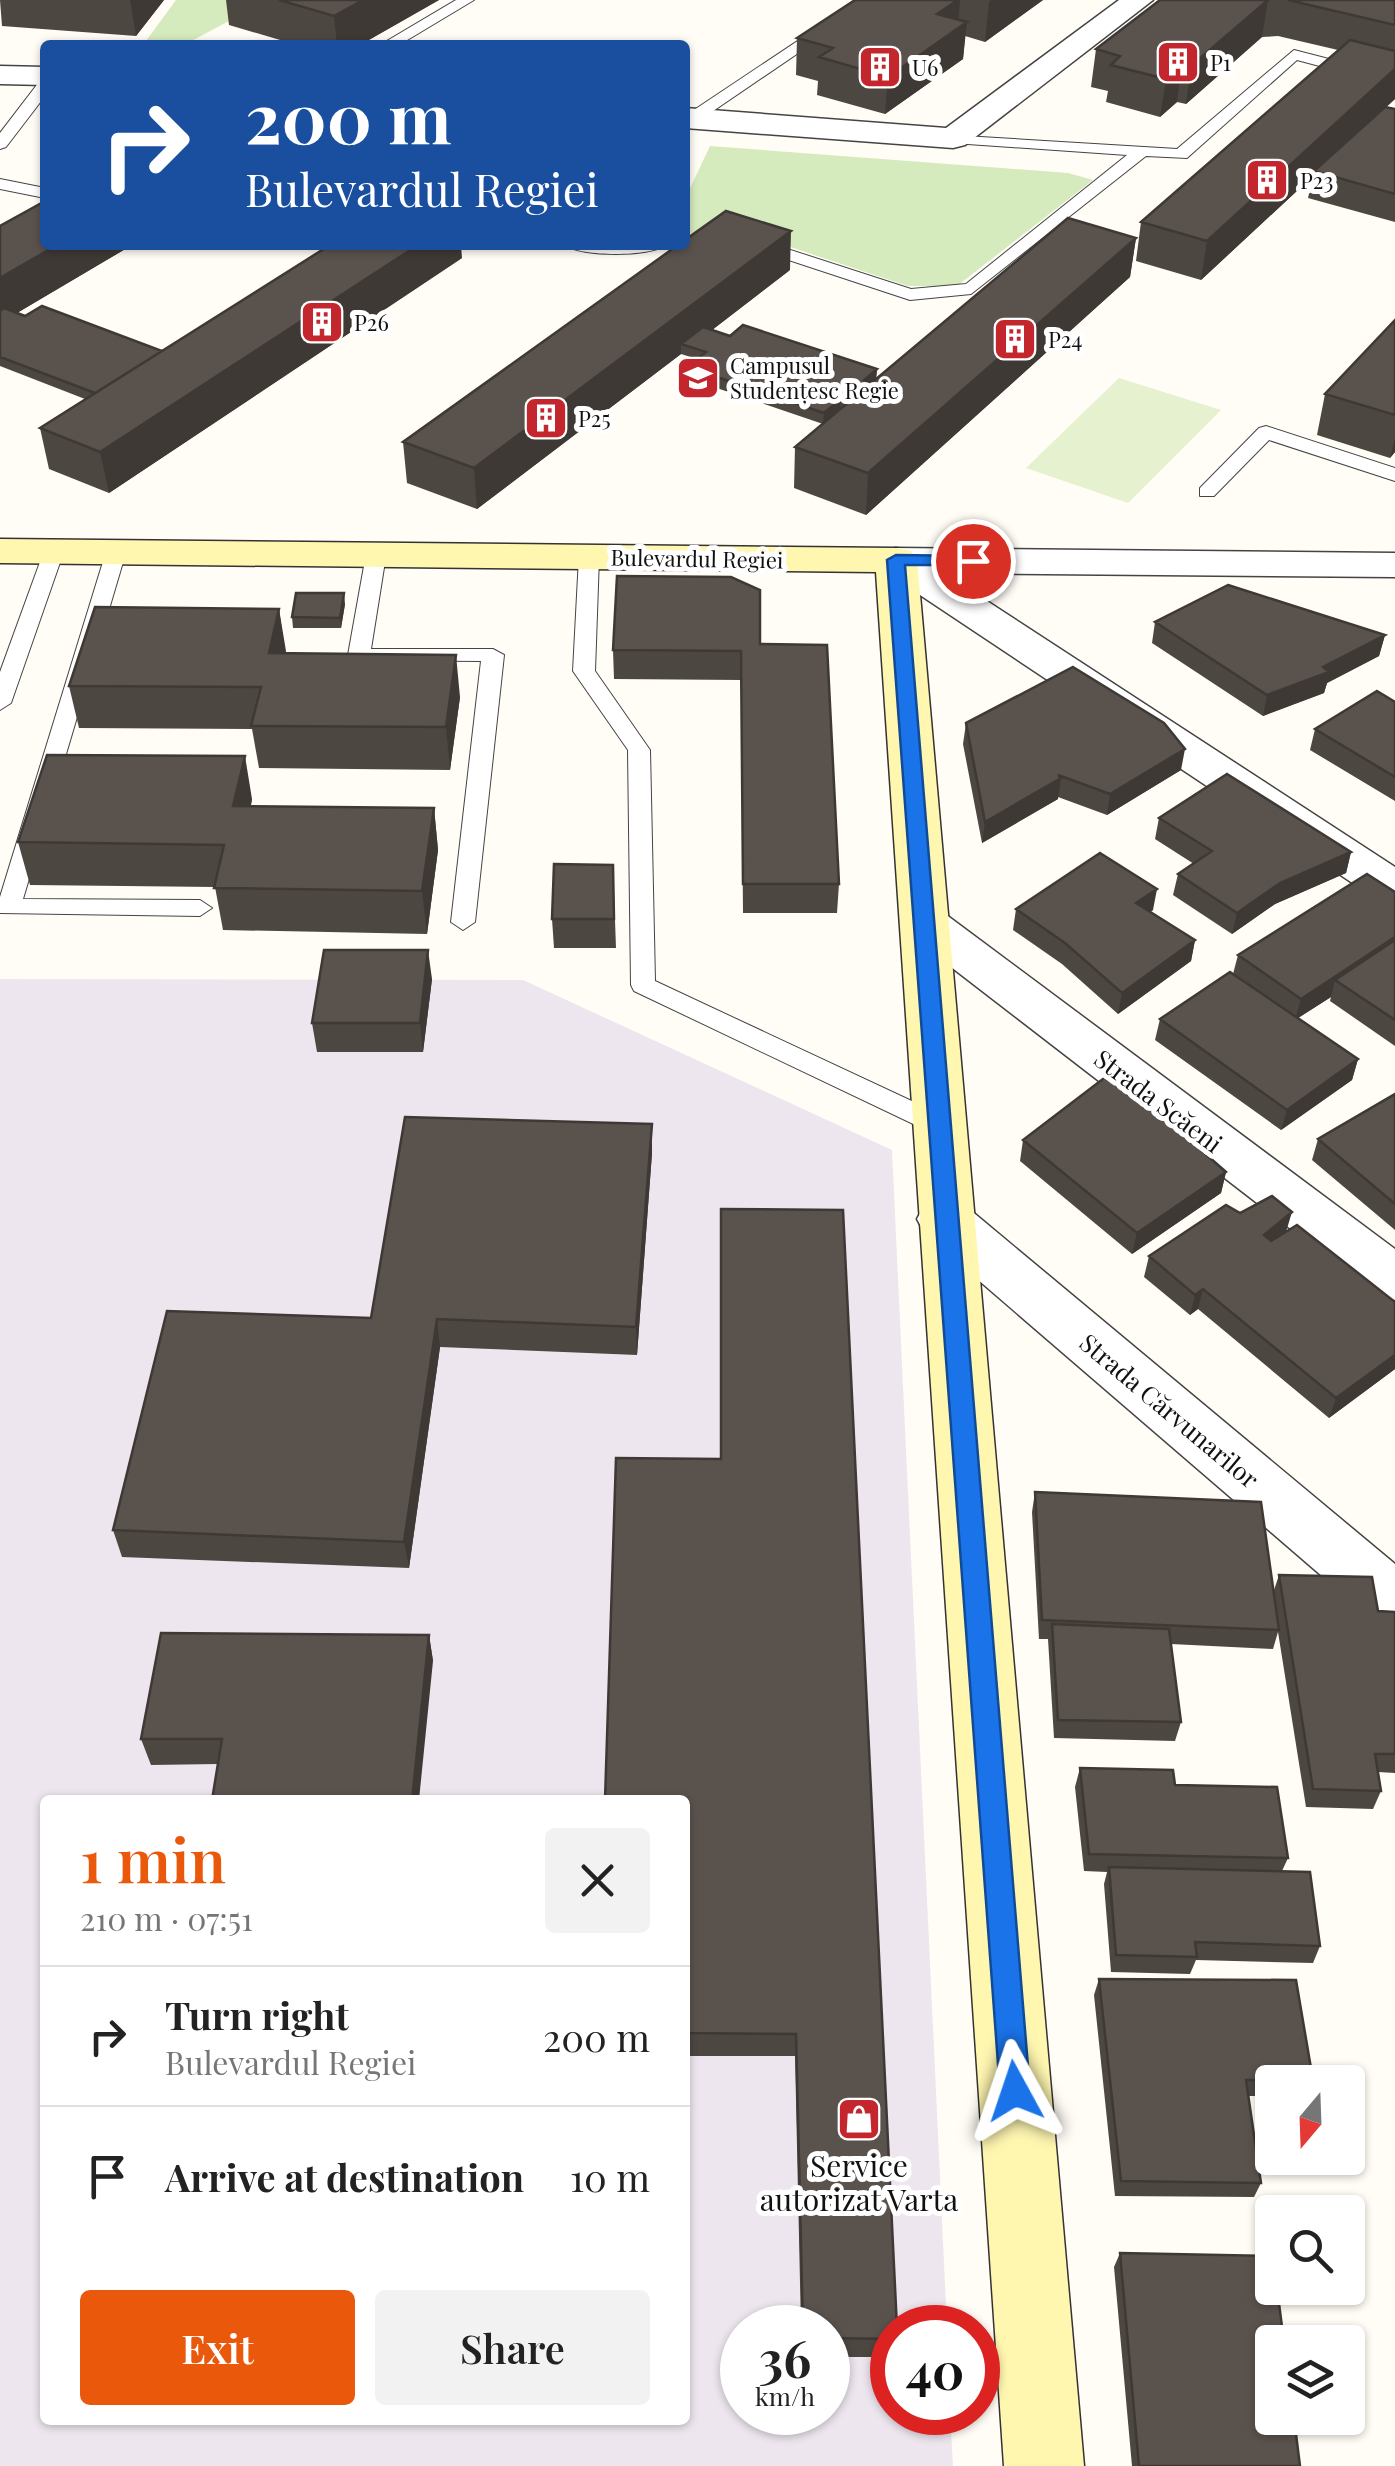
<!DOCTYPE html>
<html lang="en">
<head>
<meta charset="utf-8">
<style>
	body { margin:0; font-family:"Playfair Display",serif; background:#f2f2f2; color:#222; height:100vh; display:flex; flex-direction:column; font-size:38px; white-space:nowrap }
	* { box-sizing:border-box; margin:0 }
	p { font-size:32px; color:#767676 }
	.icon { flex:none; width:55px; height:55px; fill:none; stroke:currentColor; stroke-width:2; stroke-linecap:round; stroke-linejoin:round }
	.map { position:relative; flex:1; overflow:hidden }
	.sheet { position:absolute; left:40px; top:1795px; width:650px; height:630px; display:flex; flex-direction:column; background:#fff; border-radius:10px; box-shadow:0 2px 8px #0004 }
	.sheet>* { flex:none }
	.hud { position:absolute; left:40px; top:40px; width:650px; height:210px; border-radius:10px; box-shadow:0 2px 8px #0004; background:#1a4fa0; color:#fff; overflow:hidden }
	.needle { width:65px; rotate:199deg }
	.tools { position:absolute; left:1255px; top:2065px; display:grid; gap:20px }
	.tools a { display:grid; place-items:center; width:110px; height:110px; border-radius:10px; background:#fff; box-shadow:0 2px 8px #0004; font-size:50px }
	.speed { position:absolute; left:720px; top:2305px; display:flex; gap:20px; font-size:50px; font-weight:700; text-align:center }
	.speed>* { display:grid; place-content:center; width:130px; height:130px; border-radius:50%; background:#fff; box-shadow:0 2px 8px #0004; line-height:1 }
	.speed small { font-size:25px; font-weight:400 }
	.speed .limit { border:15px solid #d22; background:#fff; color:#111 }
	.pin { position:absolute; display:grid; place-items:center; width:85px; height:85px; color:#fff; margin:-42px; border:5px solid #fff; border-radius:50%; box-shadow:0 2px 10px #0007 }
	.me { position:absolute; width:110px; margin:-55px; rotate:355deg; stroke-linejoin:round; filter:drop-shadow(0 0 8px #0008) }
	.turn { display:flex; align-items:center; gap:35px; height:210px; padding:0 40px; font-size:45px }
	.turn .icon { width:130px; height:130px; stroke-width:2.5 }
	.turn b { display:block; font-size:70px; line-height:85px }
	.round { display:grid; place-items:center; flex:none; width:105px; height:105px; border-radius:10px; background:#f2f2f2 }
	.headline { display:flex; align-items:center; justify-content:space-between; height:170px; padding:0 40px }
	h1 { font-size:60px; font-weight:600; line-height:75px; color:#ea580c }
	.primary-button { display:flex; gap:20px; margin-top:auto; padding:20px 40px }
	.primary-button a { flex:1; height:115px; border-radius:10px; background:#ea580c; color:#fff; font-size:40px; font-weight:600; line-height:115px; text-align:center }
	.primary-button a+a { background:#f2f2f2; color:#222 }
	ul { padding:0; list-style:none }
	li { display:flex; align-items:center; gap:30px; height:140px; padding:0 40px; border-top:2px solid #e0e0e0 }
	li div { flex:1 }
	li b { display:block; font-size:38px }
	li em { font-style:normal }
	.map>svg:first-child { display:block }
	.industrial { fill:#eee6ef; fill-rule:evenodd }
	.green { fill:#d5ebbd }
	.pitch { fill:#e6f2cf }
	.lines { fill:none; stroke-linecap:round; stroke-linejoin:round }
	.lane-casing { stroke:#444; stroke-width:2 }
	.street-casing { stroke:#444; stroke-width:3 }
	.secondary-casing { stroke:#333; stroke-width:3 }
	.lane { fill:#fff; fill-rule:evenodd }
	.street { fill:#fff; fill-rule:evenodd }
	.secondary { fill:#fff6b0; fill-rule:evenodd }
	.wall { fill:#4d4742 }
	.shaded-wall { fill:#3f3936 }
	.building { fill:#5a524d; stroke:#3f3936; stroke-width:2.5 }
	.route { fill:#1a73e8; stroke:#114b97; stroke-width:2.5 }
	.labels { text-anchor:middle; dominant-baseline:central; stroke-width:10; stroke-linejoin:round; paint-order:stroke }
	.far-poi-label { font-size:22px; fill:#111; stroke:#fff; text-anchor:start }
	.far-street-label { font-size:22px; fill:#111; stroke:#fff }
	.street-label { font-size:25px; fill:#111; stroke:#fff }
	.near-poi-label { font-size:30px; fill:#111; stroke:#fff }
</style>
</head>
<body>
<div class="map">
<svg width="1395" height="2466" viewBox="0 0 1395 2466">
	<rect width="100%" height="100%" fill="#fffdf5"/>
	<path class="industrial" d="M 0,979 L 523,980 L 892,1150 L 947,2327 L 892,2328 L 892,2412 L 950,2413 L 953,2466 L 0,2466 ZM 45,1800 L 685,1800 L 685,2420 L 45,2420 ZM 742,2328 L 828,2328 L 828,2412 L 742,2412 Z"/>
	<path class="green" d="M 176,0 L 268,0 L 184,45 L 143,45 Z
		M 710,146 L 1068,173 L 1093,180 L 957,286 L 908,286 L 736,229 L 685,234 L 685,199 Z"/>
	<path class="pitch" d="M 1119,378 L 1221,410 L 1128,503 L 1026,468 Z"/>
	<g class="lines">
		<g class="lane-casing">
			<path id="lane" d="M 456,0 L 474,0 L 399,45 L 380,45 Z
				M 859,0 L 876,0 L 697,122 L 685,122 L 685,116 Z
				M 1294,50 L 1395,76 L 1395,86 L 1297,60 L 1187,158 L 1146,156 L 971,294 L 910,300 L 737,243 L 685,248 L 678,245 L 685,245 L 685,238 L 738,233 L 911,289 L 966,284 L 1127,155 L 953,143 L 945,138 L 947,135 L 1177,149 Z
				M 45,80 L 45,96 L 6,147 L 0,149 L 0,133 L 39,82 Z
				M 0,179 L 45,188 L 45,198 L 0,189 Z
				M 565,245 L 666,245 C 650,257 581,257 565,245 Z
				M 1266,426 L 1395,468 L 1395,481 L 1269,440 L 1214,496 L 1200,496 L 1200,488 L 1259,428 Z
				M 54,545 L 64,551 L 11,703 L 0,710 L 0,672 L 44,551 Z
				M 116,546 L 126,552 L 23,899 L 200,900 L 212,908 L 200,916 L 0,913 L 0,897 L 106,552 Z
				M 376,549 L 386,555 L 371,649 L 493,649 L 504,655 L 475,922 L 463,930 L 451,922 L 481,661 L 351,660 L 348,655 L 366,555 Z
				M 589,551 L 599,557 L 595,671 L 650,750 L 655,981 L 946,1117 L 950,1124 L 946,1131 L 928,1131 L 634,991 L 631,985 L 628,750 L 573,671 L 579,557 Z"/>
		</g>
		<g class="street-casing">
			<path id="street" d="M 1119,0 L 1153,0 L 965,145 L 953,148 L 685,128 L 685,108 L 946,128 Z
				M 0,66 L 45,67 L 45,85 L 0,84 Z
				M 896,548 L 1395,553 L 1395,577 L 944,573 L 1395,867 L 1395,905 L 1378,900 L 881,569 L 875,560 L 881,551 Z
				M 924,906 L 941,911 L 1395,1249 L 1395,1300 L 1375,1294 L 907,933 L 900,922 L 907,911 Z
				M 944,1198 L 963,1204 L 1395,1564 L 1395,1628 L 1373,1620 L 925,1234 L 917,1219 L 925,1204 Z"/>
		</g>
		<g class="secondary-casing">
			<path id="secondary" d="M 0,539 L 896,548 L 911,551 L 917,560 L 1084,2466 L 1004,2466 L 876,572 L 0,563 Z"/>
		</g>
		<use href="#lane" class="lane"/>
		<use href="#street" class="street"/>
		<use href="#secondary" class="secondary"/>
	</g>
	<path class="wall" d="M 0,0 L 164,0 L 136,36 L 2,26 Z
		M 226,0 L 439,0 L 360,45 L 297,45 L 229,25 Z
		M 855,0 L 1043,0 L 985,42 L 965,36 L 963,59 L 885,114 L 817,95 L 818,81 L 796,75 L 797,38 Z
		M 1160,0 L 1395,0 L 1395,99 L 1386,107 L 1395,109 L 1395,222 L 1308,198 L 1313,176 L 1201,280 L 1136,261 L 1141,222 L 1338,50 L 1278,36 L 1262,37 L 1186,104 L 1177,102 L 1160,117 L 1106,102 L 1108,91 L 1091,87 L 1096,49 Z
		M 0,226 L 127,248 L 17,313 L 162,351 L 462,258 L 109,493 L 49,469 L 40,428 L 85,399 L 0,366 Z
		M 1136,238 L 1130,277 L 866,515 L 794,488 L 795,447 L 823,424 L 687,378 L 687,367 L 697,359 L 681,354 L 477,509 L 407,483 L 403,442 L 790,270 L 712,330 L 730,336 L 877,369 L 876,379 Z
		M 1395,320 L 1395,452 L 1390,458 L 1317,435 L 1325,394 Z
		M 345,604 L 341,628 L 293,628 L 292,617 Z
		M 279,609 L 285,653 L 460,697 L 450,770 L 259,768 L 252,729 L 79,728 L 69,686 Z
		M 1155,622 L 1385,635 L 1379,656 L 1327,683 L 1324,693 L 1263,716 L 1152,643 Z
		M 760,644 L 839,884 L 837,913 L 743,913 L 741,680 L 614,679 L 613,650 Z
		M 1395,702 L 1395,801 L 1310,750 L 1315,729 Z
		M 966,723 L 1181,770 L 1107,815 L 1058,797 L 1058,799 L 982,843 L 963,744 Z
		M 252,799 L 251,806 L 434,808 L 438,850 L 427,934 L 223,930 L 215,887 L 30,885 L 18,842 Z
		M 1159,818 L 1351,852 L 1346,873 L 1275,904 L 1232,934 L 1173,895 L 1178,874 L 1194,864 L 1155,839 Z
		M 613,865 L 616,948 L 554,948 L 552,919 Z
		M 1395,892 L 1395,1046 L 1330,1001 L 1331,997 L 1298,1018 L 1358,1059 L 1352,1080 L 1281,1130 L 1155,1040 L 1160,1019 L 1233,974 L 1238,955 Z
		M 1016,909 L 1153,910 L 1150,912 L 1195,940 L 1191,961 L 1118,1014 L 1062,964 L 1013,930 Z
		M 432,979 L 423,1052 L 317,1052 L 312,1023 Z
		M 1395,1094 L 1395,1230 L 1312,1160 L 1318,1139 Z
		M 1023,1140 L 1226,1172 L 1221,1193 L 1132,1254 L 1020,1161 Z
		M 652,1153 L 637,1355 L 440,1347 L 409,1568 L 122,1557 L 113,1530 L 371,1318 Z
		M 1240,1213 L 1287,1231 L 1395,1302 L 1395,1369 L 1329,1418 L 1198,1309 L 1190,1315 L 1144,1277 L 1149,1256 Z
		M 616,1458 L 892,2328 L 892,2357 L 828,2357 L 828,2328 L 801,2328 L 795,2056 L 685,2056 L 685,1800 Z
		M 1035,1492 L 1274,1590 L 1279,1575 L 1378,1611 L 1395,1612 L 1395,1773 L 1378,1772 L 1381,1791 L 1373,1809 L 1306,1807 L 1278,1632 L 1273,1649 L 1171,1644 L 1181,1722 L 1175,1741 L 1054,1738 L 1048,1639 L 1039,1639 L 1032,1512 Z
		M 429,1635 L 433,1661 L 218,1764 L 151,1765 L 141,1739 Z
		M 1080,1768 L 1175,1785 L 1288,1858 L 1282,1871 L 1320,1946 L 1313,1963 L 1196,1960 L 1190,1974 L 1111,1972 L 1104,1884 L 1107,1872 L 1084,1871 L 1075,1787 Z
		M 1099,1979 L 1313,2080 L 1312,2082 L 1272,2082 L 1272,2096 L 1249,2096 L 1261,2183 L 1254,2197 L 1115,2196 L 1094,1995 Z
		M 1120,2253 L 1300,2466 L 1132,2466 L 1114,2267 Z"/>
	<path class="shaded-wall" d="M 130,0 L 164,0 L 136,36 Z
		M 363,0 L 439,0 L 360,45 L 337,45 L 334,16 Z
		M 958,0 L 960,0 L 958,28 L 967,22 L 963,59 L 885,114 L 888,77 L 937,14 Z
		M 991,0 L 1043,0 L 985,42 L 989,2 Z
		M 1268,0 L 1262,37 L 1186,104 L 1191,66 Z
		M 1182,64 L 1177,102 L 1160,117 L 1166,79 Z
		M 1395,69 L 1395,99 L 1317,172 L 1314,171 L 1313,176 L 1201,280 L 1207,241 Z
		M 791,231 L 790,270 L 690,347 L 681,344 L 681,354 L 477,509 L 474,468 Z
		M 1136,238 L 1130,277 L 866,515 L 868,473 Z
		M 57,245 L 126,245 L 127,248 L 0,323 L 0,278 Z
		M 418,245 L 461,245 L 462,258 L 109,493 L 100,452 Z
		M 877,369 L 876,380 L 863,390 L 864,380 Z
		M 841,399 L 840,410 L 823,424 L 824,413 Z
		M 1395,438 L 1395,452 L 1390,458 Z
		M 344,593 L 345,604 L 341,628 L 340,618 Z
		M 279,609 L 286,651 L 276,695 L 269,653 Z
		M 1385,635 L 1379,656 L 1327,683 L 1324,693 L 1263,716 L 1267,695 Z
		M 456,655 L 460,697 L 450,770 L 446,727 Z
		M 1185,749 L 1181,770 L 1107,815 L 1110,794 Z
		M 245,756 L 252,799 L 241,848 L 233,806 Z
		M 1061,778 L 1058,799 L 982,843 L 985,822 Z
		M 434,808 L 438,850 L 427,934 L 422,891 Z
		M 1351,852 L 1346,873 L 1275,904 L 1232,934 L 1237,913 L 1280,883 Z
		M 1157,889 L 1153,910 L 1132,924 L 1136,903 Z
		M 1395,937 L 1395,954 L 1335,980 L 1331,997 L 1295,1020 L 1301,999 Z
		M 1195,940 L 1191,961 L 1118,1014 L 1122,993 Z
		M 428,950 L 432,979 L 423,1052 L 420,1023 Z
		M 1358,1059 L 1352,1080 L 1281,1130 L 1287,1110 Z
		M 652,1124 L 652,1153 L 637,1355 L 636,1327 Z
		M 1226,1172 L 1221,1193 L 1132,1254 L 1137,1233 Z
		M 1292,1212 L 1286,1232 L 1258,1255 L 1264,1235 Z
		M 1203,1289 L 1198,1309 L 1190,1315 L 1195,1295 Z
		M 437,1319 L 440,1347 L 409,1568 L 404,1542 Z
		M 1395,1355 L 1395,1369 L 1329,1418 L 1336,1398 Z
		M 429,1635 L 433,1661 L 419,1800 L 412,1800 Z"/>
	<path class="building" d="M 279,0 L 363,0 L 334,16 Z
		M 855,0 L 958,0 L 937,14 L 967,22 L 888,77 L 819,57 L 833,48 L 797,38 Z
		M 1160,0 L 1268,0 L 1191,66 L 1182,64 L 1166,79 L 1111,65 L 1120,56 L 1096,49 Z
		M 1288,0 L 1395,0 L 1395,25 Z
		M 1350,40 L 1395,51 L 1395,69 L 1207,241 L 1141,222 Z
		M 1385,107 L 1395,109 L 1395,194 L 1314,171 Z
		M 45,201 L 45,245 L 57,245 L 0,278 L 0,226 Z
		M 726,211 L 791,231 L 474,468 L 403,442 L 678,245 L 685,245 L 685,240 Z
		M 1068,218 L 1136,238 L 868,473 L 795,447 Z
		M 330,245 L 418,245 L 100,452 L 40,428 Z
		M 42,306 L 162,351 L 95,393 L 0,357 L 0,311 L 4,308 L 25,316 Z
		M 1395,320 L 1395,415 L 1325,394 Z
		M 743,325 L 877,369 L 864,380 L 872,383 L 849,402 L 841,399 L 824,413 L 687,367 L 706,352 L 681,344 L 703,327 L 730,336 Z
		M 617,576 L 731,577 L 760,590 L 760,644 L 827,645 L 839,884 L 743,884 L 741,651 L 613,650 Z
		M 1228,585 L 1385,635 L 1323,667 L 1329,672 L 1267,695 L 1155,622 Z
		M 296,593 L 344,593 L 340,618 L 292,617 Z
		M 95,607 L 279,609 L 269,653 L 456,655 L 446,727 L 251,726 L 261,687 L 69,686 Z
		M 1073,667 L 1164,723 L 1185,749 L 1110,794 L 1058,775 L 1061,778 L 985,822 L 966,723 Z
		M 1377,691 L 1395,702 L 1395,777 L 1315,729 Z
		M 47,755 L 245,756 L 233,806 L 434,808 L 422,891 L 214,888 L 224,845 L 18,842 Z
		M 1227,774 L 1351,852 L 1280,883 L 1237,913 L 1178,874 L 1212,851 L 1159,818 Z
		M 1100,853 L 1157,889 L 1136,903 L 1195,940 L 1122,993 L 1065,943 L 1016,909 Z
		M 554,864 L 613,865 L 614,919 L 552,919 Z
		M 1367,874 L 1395,892 L 1395,937 L 1301,999 L 1238,955 Z
		M 1395,940 L 1395,1020 L 1335,980 Z
		M 324,950 L 428,950 L 420,1023 L 312,1023 Z
		M 1230,972 L 1358,1059 L 1287,1110 L 1160,1019 Z
		M 1112,1072 L 1226,1172 L 1137,1233 L 1023,1140 Z
		M 1395,1094 L 1395,1204 L 1318,1139 Z
		M 405,1117 L 652,1124 L 636,1327 L 437,1319 L 404,1542 L 113,1530 L 167,1311 L 371,1318 Z
		M 1272,1196 L 1292,1212 L 1264,1235 L 1271,1241 L 1297,1225 L 1395,1302 L 1395,1355 L 1336,1398 L 1203,1289 L 1195,1295 L 1149,1256 L 1226,1205 L 1240,1213 Z
		M 721,1209 L 843,1210 L 897,2328 L 892,2328 L 892,2339 L 828,2338 L 828,2328 L 803,2328 L 796,2034 L 685,2033 L 685,1800 L 605,1800 L 616,1458 L 721,1459 Z
		M 1035,1492 L 1261,1502 L 1279,1630 L 1042,1620 Z
		M 1279,1575 L 1372,1577 L 1378,1611 L 1395,1612 L 1395,1754 L 1375,1754 L 1381,1791 L 1313,1789 Z
		M 1052,1624 L 1169,1629 L 1181,1722 L 1058,1720 Z
		M 161,1633 L 429,1635 L 412,1800 L 212,1800 L 222,1739 L 141,1739 Z
		M 1080,1768 L 1173,1770 L 1175,1785 L 1277,1787 L 1288,1858 L 1089,1854 Z
		M 1109,1867 L 1310,1872 L 1320,1946 L 1195,1942 L 1197,1957 L 1116,1955 Z
		M 1099,1979 L 1296,1980 L 1313,2080 L 1246,2080 L 1261,2183 L 1121,2181 Z
		M 1120,2253 L 1272,2256 L 1272,2288 L 1277,2288 L 1284,2342 L 1272,2342 L 1272,2418 L 1294,2418 L 1300,2466 L 1139,2466 Z"/>
	<path class="route" d="M 973,556 L 981,561 L 979,565 L 905,565 L 1030,2091 L 1025,2102 L 1015,2106 L 1004,2102 L 1000,2091 L 887,560 L 896,555 Z"/>
	<defs>
		<g id="building-square" transform="scale(2.25)"><rect x="-9" y="-9" width="18" height="18" rx="4" fill="#c4262e" stroke="#fff"/><path d="M-4-6H4V6H1V3H-1V6H-4ZM-2.5-4.3h1.7v1.8h-1.7ZM.8-4.3h1.7v1.8H.8ZM-2.5-1h1.7V.8h-1.7ZM.8-1h1.7V.8H.8Z" fill="#fff"/></g>
		<g id="university-square" transform="scale(2.25)"><rect x="-9" y="-9" width="18" height="18" rx="4" fill="#c4262e" stroke="#fff"/><path d="M0-5L7-2L0 1L-7-2ZM-4 1L0 2.5L4 1V4Q0 6-4 4Z" fill="#fff"/></g>
		<g id="shop-square" transform="scale(2.25)"><rect x="-9" y="-9" width="18" height="18" rx="4" fill="#c4262e" stroke="#fff"/><path d="M-5-2.5h2.3a2.7 3.5 0 0 1 5.4 0H5L5.5 6h-11ZM-1.5-2.5h3a1.5 2.3 0 0 0-3 0Z" fill="#fff"/></g>
	</defs>
	<g fill-rule="evenodd">
		<use href="#building-square" x="1178" y="62"/>
		<use href="#building-square" x="880" y="67"/>
		<use href="#building-square" x="1267" y="180"/>
		<use href="#building-square" x="322" y="322"/>
		<use href="#building-square" x="1015" y="339"/>
		<use href="#university-square" x="698" y="378"/>
		<use href="#building-square" x="546" y="418"/>
		<use href="#shop-square" x="859" y="2119"/>
	</g>
	<g class="labels">
		<g class="far-poi-label">
			<text x="1210" y="62">P1</text>
			<text x="912" y="67">U6</text>
			<text x="1300" y="180">P23</text>
			<text x="354" y="322">P26</text>
			<text x="1048" y="339">P24</text>
			<text x="730" y="365">Campusul<tspan x="730" dy="25">Studențesc Regie</tspan></text>
			<text x="578" y="418">P25</text>
		</g>
		<g class="far-street-label">
			<text transform="translate(697 558) rotate(1)">Bulevardul Regiei</text>
		</g>
		<g class="street-label">
			<text transform="translate(1159 1100) rotate(37)">Strada Scăeni</text>
			<text transform="translate(1170 1410) rotate(40)">Strada Cărvunarilor</text>
		</g>
		<g class="near-poi-label">
			<text x="859" y="2165">Service<tspan x="859" dy="34">autorizat Varta</tspan></text>
		</g>
	</g>
</svg>
<div class="tools">
<a><svg class="needle" viewBox="-14 -14 28 28"><path d="M0-13l5 13h-10z" fill="#e53935"/><path d="M0 13l5-13h-10z" fill="#767676"/></svg></a>
<a><svg class="icon" aria-label="search" viewBox="0 0 24 24"><circle cx="10" cy="10" r="6"/><path d="M15 15l6 6"/></svg></a>
<a><svg class="icon" aria-label="layers" viewBox="0 0 24 24"><path d="M12 4l9 5-9 5-9-5zM3 14l9 5 9-5"/></svg></a>
</div>
<div class="speed"><div>36<small>km/h</small></div><div class="limit">40</div></div>
<div class="pin" style="left:973px;top:561px;background:#d93025"><svg class="icon" aria-label="arrive" viewBox="0 0 24 24"><path d="M6 21V4h12l-3 4 3 4H6"/></svg></div>
<svg class="me" style="left:1015px;top:2091px" viewBox="-20 -20 40 40"><path d="M0-17L14 15 0 8-14 15z" fill="#1a73e8" stroke="#fff" stroke-width="4"/></svg>
<div class="hud">
<div class="turn"><svg class="icon" aria-label="right" viewBox="0 0 24 24"><path d="M7 20v-9h11M14 6l5 5-5 5"/></svg><div><b>200 m</b>Bulevardul Regiei</div></div>
</div>
<section class="sheet">
<div class="headline"><div><h1>1 min</h1><p>210 m · 07:51</p></div><a class="round"><svg class="icon" aria-label="close" viewBox="0 0 24 24"><path d="M6 6l12 12M18 6L6 18"/></svg></a></div>
<ul>
<li><svg class="icon" aria-label="right" viewBox="0 0 24 24"><path d="M7 20v-9h11M14 6l5 5-5 5"/></svg><div><b>Turn right</b><p>Bulevardul Regiei</p></div><em>200 m</em></li>
<li><svg class="icon" aria-label="arrive" viewBox="0 0 24 24"><path d="M6 21V4h12l-3 4 3 4H6"/></svg><div><b>Arrive at destination</b></div><em>10 m</em></li>
</ul>
<div class="primary-button"><a>Exit</a><a>Share</a></div>
</section>
</div>
</body>
</html>
